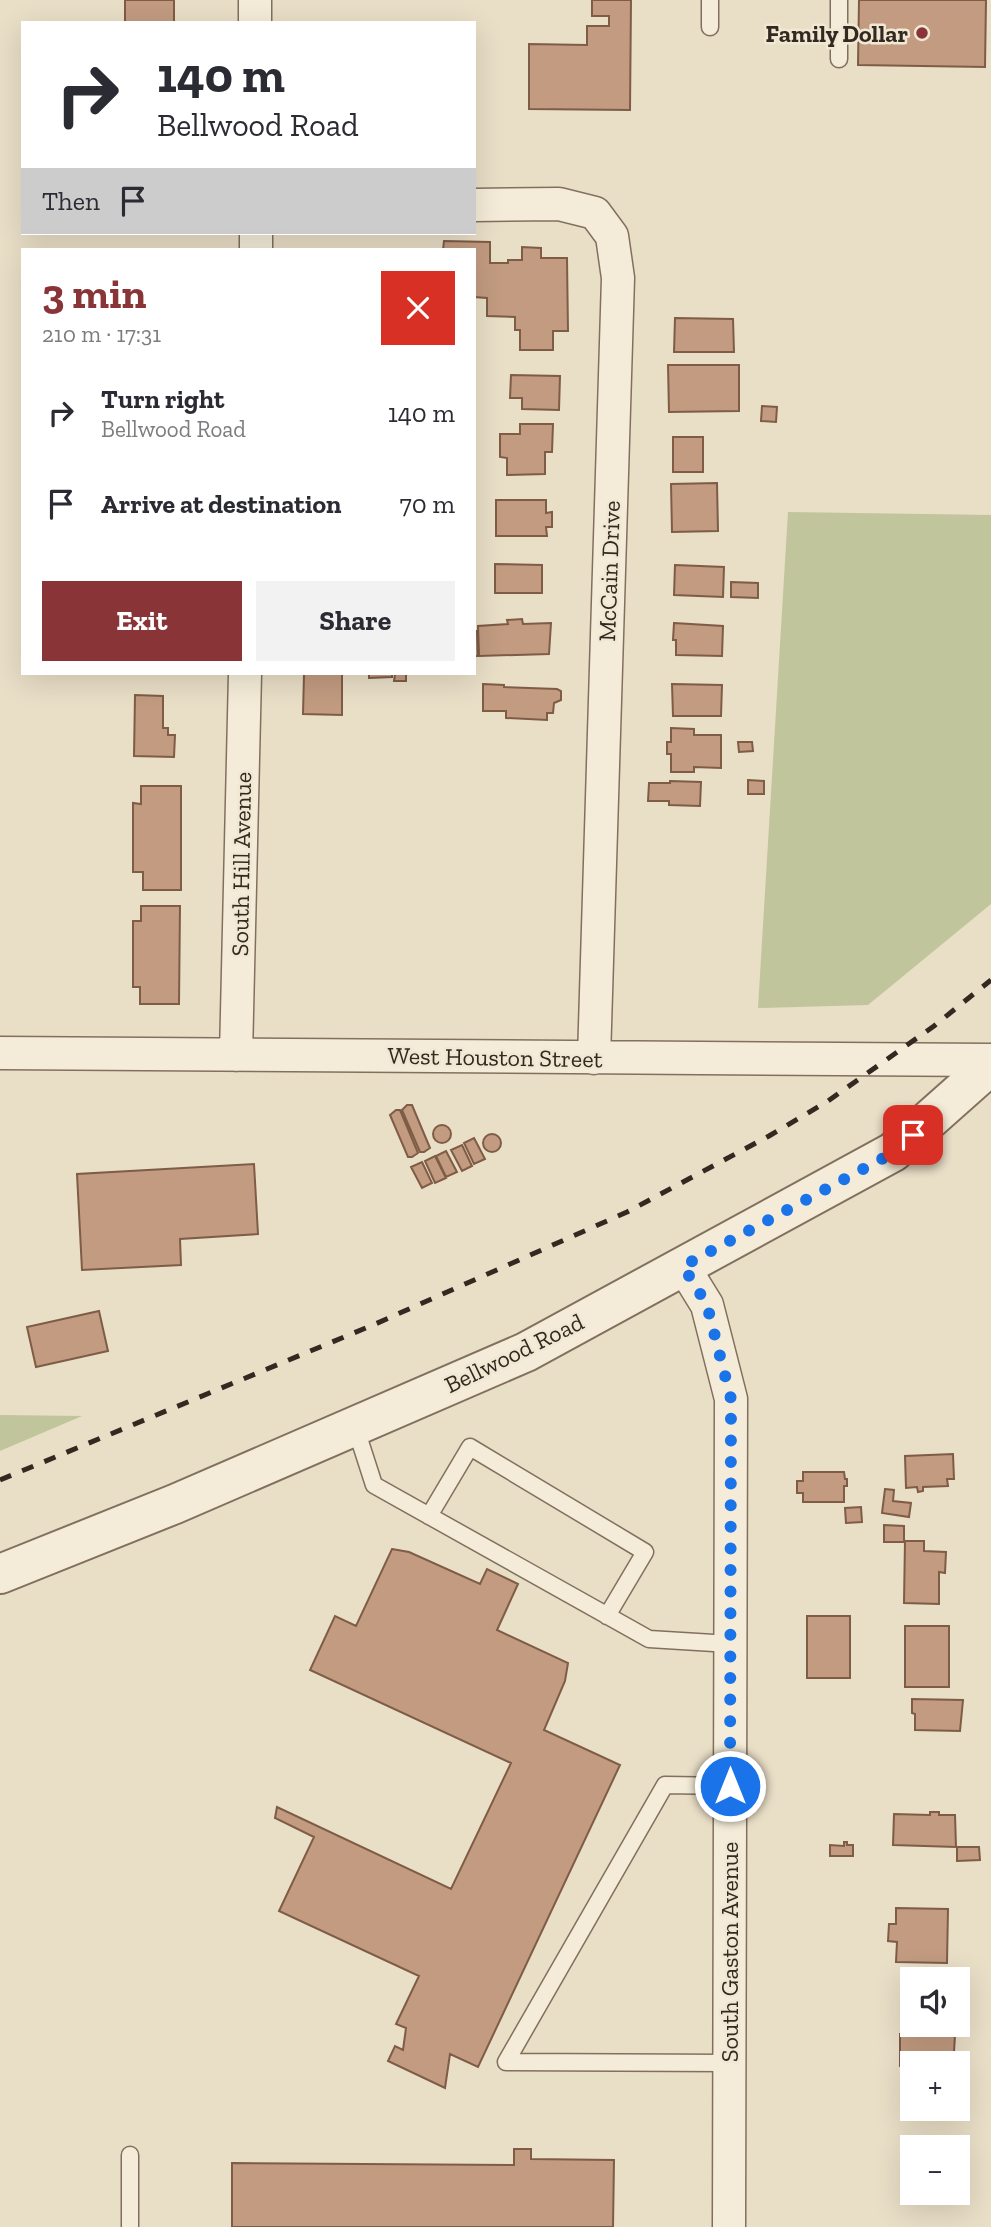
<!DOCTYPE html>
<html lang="en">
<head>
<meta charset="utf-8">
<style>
	body { margin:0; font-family:"Zilla Slab",serif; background:#f2f2f3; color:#2b2b33; height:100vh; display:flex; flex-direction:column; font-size:26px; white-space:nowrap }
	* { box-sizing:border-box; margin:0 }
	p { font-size:23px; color:#7c7c81 }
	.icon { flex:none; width:38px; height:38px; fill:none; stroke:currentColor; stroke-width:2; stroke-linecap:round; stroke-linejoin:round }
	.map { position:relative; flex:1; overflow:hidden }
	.sheet { position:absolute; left:21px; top:248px; width:455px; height:427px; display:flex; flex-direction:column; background:#fff; border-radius:0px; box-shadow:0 7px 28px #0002 }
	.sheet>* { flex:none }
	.hud { position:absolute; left:21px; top:21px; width:455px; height:214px; border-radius:0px; box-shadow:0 7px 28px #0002; background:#fff; color:#2b2b33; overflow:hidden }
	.controls { position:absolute; left:900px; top:1967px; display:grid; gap:14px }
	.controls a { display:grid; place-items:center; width:70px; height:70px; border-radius:0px; background:#fff; box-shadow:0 7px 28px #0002; font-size:35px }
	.pin { position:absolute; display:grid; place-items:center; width:60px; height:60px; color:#fff; margin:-30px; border-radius:14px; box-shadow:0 4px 10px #0006 }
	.me { position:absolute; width:77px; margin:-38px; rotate:0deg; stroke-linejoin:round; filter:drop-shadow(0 0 5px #0008) }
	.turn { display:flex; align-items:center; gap:24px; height:147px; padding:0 21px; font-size:32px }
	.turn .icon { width:91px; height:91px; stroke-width:2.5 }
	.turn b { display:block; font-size:49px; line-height:60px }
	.then { display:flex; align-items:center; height:66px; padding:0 21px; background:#0003; gap:14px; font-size:26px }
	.round { display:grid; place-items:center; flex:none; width:74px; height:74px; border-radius:0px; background:#f2f2f3 }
	.summary { display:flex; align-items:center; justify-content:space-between; height:119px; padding:0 21px }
	h1 { font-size:42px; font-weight:700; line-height:52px; color:#893537 }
	.button { display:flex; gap:14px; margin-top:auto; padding:14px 21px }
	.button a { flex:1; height:80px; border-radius:0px; background:#893537; color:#fff; font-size:28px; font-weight:700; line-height:80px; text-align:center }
	.button a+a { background:#f2f2f3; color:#2b2b33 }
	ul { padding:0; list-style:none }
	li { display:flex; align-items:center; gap:21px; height:91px; padding:0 21px }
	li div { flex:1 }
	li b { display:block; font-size:26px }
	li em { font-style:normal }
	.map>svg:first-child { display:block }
	.green { fill:#c1c59b }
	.building { fill:#c29b80; stroke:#7e5c46; stroke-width:2 }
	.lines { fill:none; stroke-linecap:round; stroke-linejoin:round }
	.service-casing { stroke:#82705e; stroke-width:19 }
	.minor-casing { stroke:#82705e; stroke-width:35 }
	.tertiary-casing { stroke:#82705e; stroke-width:42 }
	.service { stroke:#f4ecd8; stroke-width:16 }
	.minor { stroke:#f4ecd8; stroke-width:32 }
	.tertiary { stroke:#f4ecd8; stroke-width:38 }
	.rail { stroke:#342920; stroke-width:5; stroke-dasharray:12 12; stroke-linecap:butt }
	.route { stroke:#1a73e8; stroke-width:12; stroke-dasharray:0 21.6 }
	.poi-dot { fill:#893537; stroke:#f1e8d4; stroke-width:2.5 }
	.labels { text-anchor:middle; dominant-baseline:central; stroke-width:5; stroke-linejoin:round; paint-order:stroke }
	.poi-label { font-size:24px; font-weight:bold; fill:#342920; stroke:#f1e8d4; text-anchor:end }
	.street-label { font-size:24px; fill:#342920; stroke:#f1e8d4 }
</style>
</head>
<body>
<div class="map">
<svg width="991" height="2227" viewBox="0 0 991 2227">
	<rect width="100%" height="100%" fill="#e9dec6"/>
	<path class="green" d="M 788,512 L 991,515 L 991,904 L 868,1005 L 758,1008 Z
		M 0,1415 L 82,1416 L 0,1451 Z"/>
	<path class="building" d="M 125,0 L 174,0 L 174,23 L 125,23 Z
		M 592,0 L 631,0 L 630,110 L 529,109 L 529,44 L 587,45 L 587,26 L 609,26 L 609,16 L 592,16 Z
		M 859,0 L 986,0 L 985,67 L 858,65 Z
		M 444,241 L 490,242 L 490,263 L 508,263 L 508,260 L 522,260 L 522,247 L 541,248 L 541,258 L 567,258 L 568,331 L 553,331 L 553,350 L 520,350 L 520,330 L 515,330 L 515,317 L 487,316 L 487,298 L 474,297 L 474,250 L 443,250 Z
		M 675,318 L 733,319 L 734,352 L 674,352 Z
		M 668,365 L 739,365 L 739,411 L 669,412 Z
		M 511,375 L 560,376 L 559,410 L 522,409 L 522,398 L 510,398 Z
		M 762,406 L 777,407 L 776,422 L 761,421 Z
		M 520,424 L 553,424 L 552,452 L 545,452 L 545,474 L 507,475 L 507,458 L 500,457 L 500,434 L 520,434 Z
		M 673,437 L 703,437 L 703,472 L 673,472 Z
		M 717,483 L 718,531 L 672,532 L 671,484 Z
		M 496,500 L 546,500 L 546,513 L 552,512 L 552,527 L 546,527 L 547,536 L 496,536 Z
		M 495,564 L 542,565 L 542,593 L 495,593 Z
		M 675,565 L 724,567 L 723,597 L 674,595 Z
		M 731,582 L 758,583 L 758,598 L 731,597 Z
		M 522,619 L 523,624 L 551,623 L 549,654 L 479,656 L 478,626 L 508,624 L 507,620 Z
		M 674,623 L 723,626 L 722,656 L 676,655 L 676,640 L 673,640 Z
		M 474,631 L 477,631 L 478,656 L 474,656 Z
		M 304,674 L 342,674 L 342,715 L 303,714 Z
		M 369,674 L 392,674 L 392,677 L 369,678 Z
		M 395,674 L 406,674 L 406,681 L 394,681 Z
		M 483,684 L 504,685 L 504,687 L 557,689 L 561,691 L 561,700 L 554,703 L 553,713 L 547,713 L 547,720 L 506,718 L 506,711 L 483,711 Z
		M 672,684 L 722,685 L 721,716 L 673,716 Z
		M 135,695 L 163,696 L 163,728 L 168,728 L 168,735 L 175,735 L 174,757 L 134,756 Z
		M 671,728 L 694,729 L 694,735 L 721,735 L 721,768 L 694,767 L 694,772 L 671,772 L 671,754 L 667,754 L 667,742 L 671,742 Z
		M 738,742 L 752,742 L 753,751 L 739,752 Z
		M 748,780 L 764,781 L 764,794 L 748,794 Z
		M 670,781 L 701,782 L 700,806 L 669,805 L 669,801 L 648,801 L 649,783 L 670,783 Z
		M 141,786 L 181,786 L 181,890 L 143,890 L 143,872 L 133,872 L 133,803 L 141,804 Z
		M 141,906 L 180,906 L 179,1004 L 140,1004 L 140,987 L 133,987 L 133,921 L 141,921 Z
		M 407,1105 L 412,1105 L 430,1148 L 424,1152 L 420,1152 L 402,1110 Z
		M 396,1110 L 400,1110 L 418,1153 L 412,1157 L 408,1157 L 390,1115 Z
		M433 1134a9 9 0 1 1 18 0a9 9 0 1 1-18 0Z
		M483 1143a9 9 0 1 1 18 0a9 9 0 1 1-18 0Z
		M 474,1138 L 485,1159 L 474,1164 L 464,1143 Z
		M 462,1145 L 472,1166 L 462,1171 L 451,1150 Z
		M 446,1151 L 457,1172 L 446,1177 L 436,1156 Z
		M 435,1156 L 446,1178 L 435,1183 L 425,1161 Z
		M 422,1162 L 432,1183 L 422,1188 L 411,1167 Z
		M 254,1164 L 258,1234 L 180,1239 L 181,1265 L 82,1270 L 77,1174 Z
		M 99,1311 L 108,1351 L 36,1367 L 27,1327 Z
		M 953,1454 L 954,1479 L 947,1479 L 948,1486 L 923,1487 L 923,1491 L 918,1492 L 917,1487 L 906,1488 L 905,1456 Z
		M 803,1472 L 844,1472 L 845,1479 L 847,1479 L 847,1486 L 844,1486 L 844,1502 L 803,1502 L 803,1493 L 797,1493 L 797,1481 L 803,1481 Z
		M 885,1489 L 894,1490 L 893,1501 L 911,1503 L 909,1517 L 882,1513 Z
		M 861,1507 L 862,1522 L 846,1523 L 845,1508 Z
		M 884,1525 L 904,1526 L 904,1542 L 884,1542 Z
		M 905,1541 L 924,1541 L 924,1551 L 946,1552 L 945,1573 L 939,1572 L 939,1604 L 904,1603 Z
		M 392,1549 L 409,1552 L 480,1584 L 487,1569 L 518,1584 L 497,1630 L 568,1663 L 565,1681 L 544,1730 L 620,1765 L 478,2067 L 450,2054 L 445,2088 L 388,2061 L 395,2046 L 403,2050 L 406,2028 L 396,2024 L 419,1976 L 279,1911 L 314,1837 L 275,1818 L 277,1807 L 451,1889 L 511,1763 L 310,1670 L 335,1616 L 356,1626 Z
		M 807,1616 L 850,1616 L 850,1678 L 807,1678 Z
		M 905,1626 L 949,1626 L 949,1687 L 905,1687 Z
		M 912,1699 L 963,1700 L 960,1731 L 915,1730 L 915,1714 L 912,1713 Z
		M 930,1812 L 939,1812 L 939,1815 L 955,1815 L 956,1847 L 893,1845 L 894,1814 L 930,1815 Z
		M 844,1842 L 847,1842 L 847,1845 L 853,1845 L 853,1856 L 830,1856 L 830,1845 L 844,1846 Z
		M 957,1847 L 979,1847 L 980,1860 L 957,1861 Z
		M 896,1908 L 948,1909 L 947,1963 L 896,1962 L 897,1942 L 888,1941 L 889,1924 L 896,1924 Z
		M 900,2034 L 955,2035 L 954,2052 L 958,2052 L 957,2065 L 912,2063 L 912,2066 L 900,2066 Z
		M 514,2149 L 531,2149 L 531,2159 L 614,2160 L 613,2227 L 232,2227 L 232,2163 L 514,2165 Z
		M 908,2168 L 912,2168 L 912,2193 L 956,2193 L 956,2200 L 908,2199 Z"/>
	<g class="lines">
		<g class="service-casing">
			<path id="service" d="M 839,0 L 839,59
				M 710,27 L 710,0
				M 355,1426 L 374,1485 L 649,1639 L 730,1644
				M 429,1516 L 470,1447 L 645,1552 L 607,1616
				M 729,2063 L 506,2062 L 665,1785 L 730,1786
				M 130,2227 L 130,2155"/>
		</g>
		<g class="minor-casing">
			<path id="minor" d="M 255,0 L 255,23
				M 474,205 L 559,204 L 595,213 L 612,236 L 618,278 L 594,1058
				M 256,250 L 256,233
				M 0,1053 L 991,1060
				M 236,1055 L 245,674
				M 683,1266 L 707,1305 L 731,1399 L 729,2227"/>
		</g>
		<g class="tertiary-casing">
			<path id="tertiary" d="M 0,1574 L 175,1504 L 526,1352 L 893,1152 L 991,1065"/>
		</g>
		<use href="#service" class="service"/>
		<use href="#minor" class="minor"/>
		<use href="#tertiary" class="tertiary"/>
		<path class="rail" d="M 0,1480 L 373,1325 L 627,1212 L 769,1136 L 828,1101 L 934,1026 L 991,980"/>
	</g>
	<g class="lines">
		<path class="route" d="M 730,1786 L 731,1399 L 707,1305 L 683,1266 L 893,1153 L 913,1135"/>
	</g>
	<circle class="poi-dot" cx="922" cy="33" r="7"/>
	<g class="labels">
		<g class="poi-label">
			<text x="908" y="33">Family Dollar</text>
		</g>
		<g class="street-label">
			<text transform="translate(609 571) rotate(-88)">McCain Drive</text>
			<text transform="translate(241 864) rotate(-89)">South Hill Avenue</text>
			<text transform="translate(495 1057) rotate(1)">West Houston Street</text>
			<text transform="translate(514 1353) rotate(-26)">Bellwood Road</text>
			<text transform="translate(729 1952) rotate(-90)">South Gaston Avenue</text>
		</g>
	</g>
</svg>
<div class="controls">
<a><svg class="icon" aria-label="sound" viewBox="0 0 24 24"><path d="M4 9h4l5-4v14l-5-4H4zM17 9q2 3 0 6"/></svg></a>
<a>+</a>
<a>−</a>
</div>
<div class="pin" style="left:913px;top:1135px;background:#d93025"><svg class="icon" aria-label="arrive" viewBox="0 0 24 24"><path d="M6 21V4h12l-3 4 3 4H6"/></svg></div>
<svg class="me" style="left:730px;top:1786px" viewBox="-20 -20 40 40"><circle r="17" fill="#1a73e8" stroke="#fff" stroke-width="3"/><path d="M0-11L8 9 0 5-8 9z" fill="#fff"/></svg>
<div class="hud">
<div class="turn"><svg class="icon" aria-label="right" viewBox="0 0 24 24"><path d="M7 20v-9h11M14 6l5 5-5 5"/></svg><div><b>140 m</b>Bellwood Road</div></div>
<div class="then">Then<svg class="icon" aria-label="arrive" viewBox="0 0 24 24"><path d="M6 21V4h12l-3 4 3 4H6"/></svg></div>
</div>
<section class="sheet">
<div class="summary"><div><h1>3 min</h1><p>210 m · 17:31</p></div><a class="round" style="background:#d93025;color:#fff"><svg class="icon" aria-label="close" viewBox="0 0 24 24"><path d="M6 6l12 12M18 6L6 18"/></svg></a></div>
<ul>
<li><svg class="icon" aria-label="right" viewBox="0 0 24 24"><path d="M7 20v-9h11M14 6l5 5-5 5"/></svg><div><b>Turn right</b><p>Bellwood Road</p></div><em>140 m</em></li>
<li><svg class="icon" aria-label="arrive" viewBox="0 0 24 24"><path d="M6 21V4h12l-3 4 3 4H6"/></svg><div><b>Arrive at destination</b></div><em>70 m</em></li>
</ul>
<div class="button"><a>Exit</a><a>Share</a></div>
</section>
</div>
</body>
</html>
